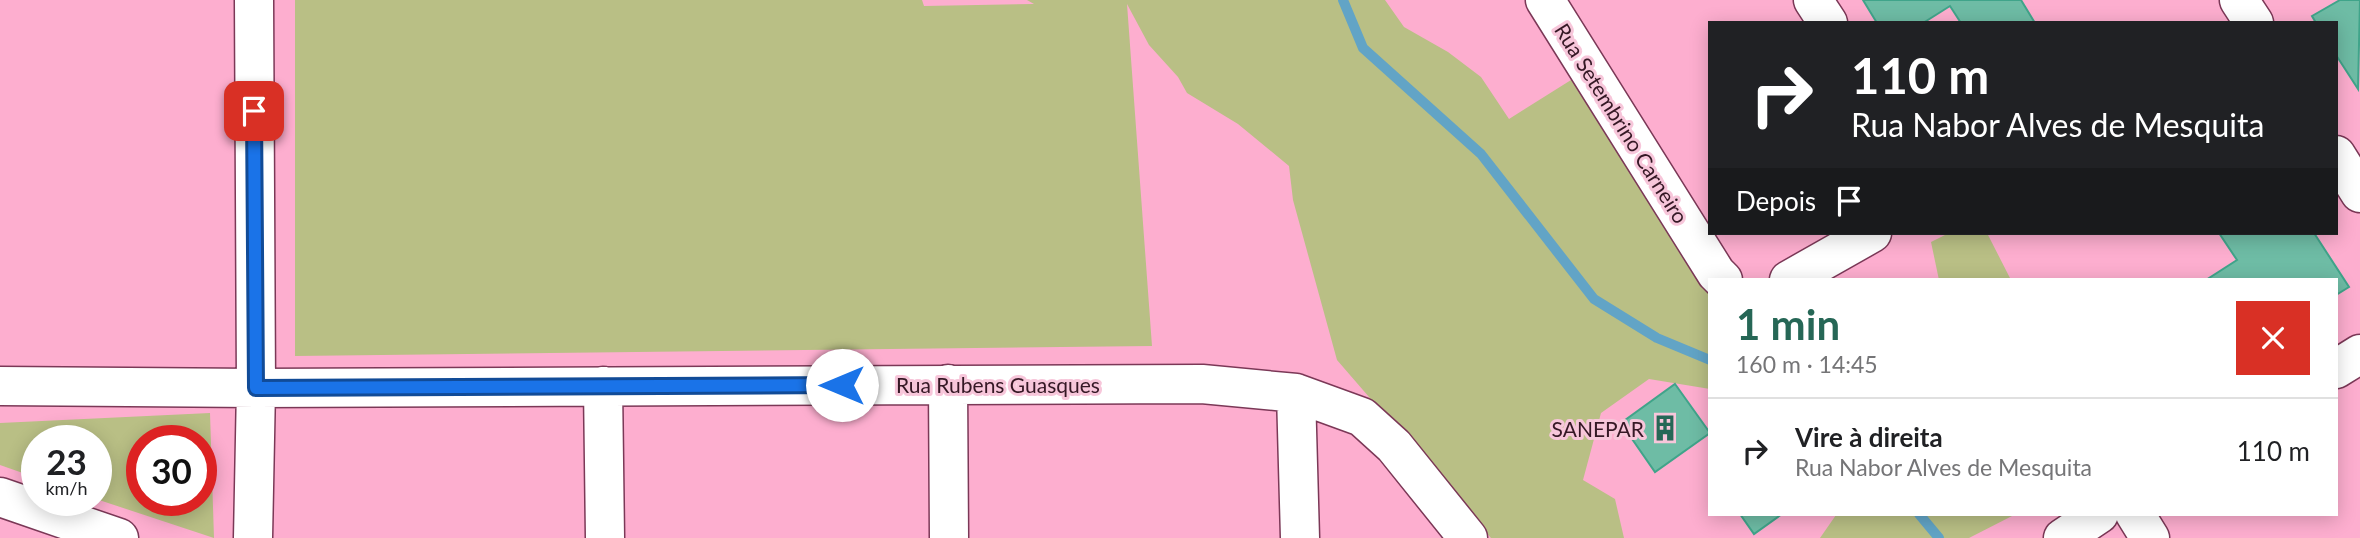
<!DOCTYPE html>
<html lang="pt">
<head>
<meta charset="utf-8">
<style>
	body { margin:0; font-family:Lato,sans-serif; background:#f2f2f2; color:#202124; height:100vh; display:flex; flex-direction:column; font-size:26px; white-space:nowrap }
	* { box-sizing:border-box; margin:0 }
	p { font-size:23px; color:#757577 }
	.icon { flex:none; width:38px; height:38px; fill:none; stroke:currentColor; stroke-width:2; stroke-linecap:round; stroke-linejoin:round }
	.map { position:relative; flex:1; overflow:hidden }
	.sheet { position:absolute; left:1708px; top:278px; width:630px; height:238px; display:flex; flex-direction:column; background:#fff; border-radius:0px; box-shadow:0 4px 18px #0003 }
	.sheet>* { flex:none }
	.guide { position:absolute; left:1708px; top:21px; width:630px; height:214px; border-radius:0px; box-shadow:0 4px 18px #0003; background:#202124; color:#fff; overflow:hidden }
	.speed { position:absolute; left:21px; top:425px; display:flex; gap:14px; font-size:35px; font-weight:700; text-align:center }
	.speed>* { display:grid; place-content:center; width:91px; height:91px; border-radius:50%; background:#fff; box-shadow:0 4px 18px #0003; line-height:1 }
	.speed small { font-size:18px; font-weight:400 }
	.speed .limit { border:10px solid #d22; background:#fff; color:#111 }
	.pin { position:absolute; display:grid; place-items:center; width:60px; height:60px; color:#fff; margin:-30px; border-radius:14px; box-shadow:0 4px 10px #0006 }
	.me { position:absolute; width:77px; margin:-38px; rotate:270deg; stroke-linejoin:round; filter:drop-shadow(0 0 5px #0008) }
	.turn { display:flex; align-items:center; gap:24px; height:147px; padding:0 28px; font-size:32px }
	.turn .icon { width:91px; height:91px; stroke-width:2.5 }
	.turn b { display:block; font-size:49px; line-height:60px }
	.then { display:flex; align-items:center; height:66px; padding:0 28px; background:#0003; gap:14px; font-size:26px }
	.round { display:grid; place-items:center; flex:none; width:74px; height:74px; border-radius:0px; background:#f2f2f2 }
	.overview { display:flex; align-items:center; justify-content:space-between; height:119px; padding:0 28px }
	h1 { font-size:42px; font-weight:700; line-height:52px; color:#266756 }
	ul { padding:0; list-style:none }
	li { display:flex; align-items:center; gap:21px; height:105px; padding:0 28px; border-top:2px solid #e0e0e0 }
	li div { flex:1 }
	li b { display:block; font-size:26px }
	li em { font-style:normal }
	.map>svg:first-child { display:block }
	.green { fill:#b9bf85; fill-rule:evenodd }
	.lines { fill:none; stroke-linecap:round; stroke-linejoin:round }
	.stream { stroke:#62a4c6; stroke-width:10 }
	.building { fill:#6ebca5; stroke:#40a48a; stroke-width:2 }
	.minor-casing { stroke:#7b3857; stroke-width:41 }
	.minor { stroke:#fff; stroke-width:38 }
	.route-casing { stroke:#114b97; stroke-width:18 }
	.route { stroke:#1a73e8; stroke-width:12 }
	.labels { text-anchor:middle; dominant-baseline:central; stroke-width:6; stroke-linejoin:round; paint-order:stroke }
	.street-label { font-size:21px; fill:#351825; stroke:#f7c6da }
	.poi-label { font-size:21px; fill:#351825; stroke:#f7c6da; text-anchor:end }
</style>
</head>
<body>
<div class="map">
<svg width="2360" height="538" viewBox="0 0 2360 538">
	<rect width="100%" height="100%" fill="#fdaecf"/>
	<path class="green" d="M 295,0 L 922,0 L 924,6 L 1034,4 L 1027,0 L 1385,0 L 1404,27 L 1448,52 L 1481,77 L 1509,119 L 1579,75 L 1656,193 L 1690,270 L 1710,289 L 1710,389 L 1649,379 L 1601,413 L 1583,480 L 1615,499 L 1624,538 L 1491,538 L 1337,360 L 1293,200 L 1289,166 L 1238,124 L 1187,93 L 1178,77 L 1149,45 L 1127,4 L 1152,346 L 295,356 Z
		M 1949,233 L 1987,233 L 2011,280 L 1939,280 L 1931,242 Z
		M 210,413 L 214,538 L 96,499 L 96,441 L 37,441 L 37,478 L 0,465 L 0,423 ZM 201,441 L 201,500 L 142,500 L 142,441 Z
		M 1836,515 L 2014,515 L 1969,538 L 1820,538 Z"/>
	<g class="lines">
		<path class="stream" d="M 1343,0 L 1363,48 L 1481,154 L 1594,299 L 1657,338 L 1710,360
			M 1919,514 L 1939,538"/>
	</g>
	<path class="building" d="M 1863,0 L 2021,0 L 2035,23 L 1961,23 L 1950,6 L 1923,23 L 1877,23 Z
		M 2340,0 L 2360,0 L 2358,89 L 2336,55 L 2336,23 L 2316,23 L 2312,16 Z
		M 2219,233 L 2314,233 L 2349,287 L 2336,295 L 2336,280 L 2206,280 L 2237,260 Z
		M 1675,384 L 1710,433 L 1655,472 L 1621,423 Z
		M 1740,514 L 1782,514 L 1754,534 Z"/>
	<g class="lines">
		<g class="minor-casing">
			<path id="minor" d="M 1545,0 L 1716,273 L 1723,280
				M 1813,0 L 1828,23
				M 2239,0 L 2254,23
				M 2336,155 L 2360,193
				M 1789,280 L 1872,233
				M 2336,369 L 2360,354
				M 948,384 L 949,538
				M 0,386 L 256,388 L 1202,384 L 1296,393 L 1362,417 L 1394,446 L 1468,538
				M 603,386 L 605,538
				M 1296,393 L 1300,538
				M 0,497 L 119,538
				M 2135,514 L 2150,538
				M 253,538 L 256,388 L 254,0
				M 2063,538 L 2099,514"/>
		</g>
		<use href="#minor" class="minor"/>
	</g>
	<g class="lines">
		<g class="route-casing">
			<path id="route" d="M 254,111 L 256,388 L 842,385"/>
		</g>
		<use href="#route" class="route"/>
	</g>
	<defs>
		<g id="building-bare" transform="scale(2.1)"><path d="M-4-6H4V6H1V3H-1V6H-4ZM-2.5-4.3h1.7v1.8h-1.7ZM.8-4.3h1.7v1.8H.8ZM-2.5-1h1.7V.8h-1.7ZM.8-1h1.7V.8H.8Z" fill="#266756" stroke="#f7c6da" stroke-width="2.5" paint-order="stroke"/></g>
	</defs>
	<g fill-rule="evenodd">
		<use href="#building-bare" x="1665" y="428"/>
	</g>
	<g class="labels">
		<g class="street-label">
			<text transform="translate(1622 123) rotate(58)">Rua Setembrino Carneiro</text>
			<text x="998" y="384">Rua Rubens Guasques</text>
		</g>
		<g class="poi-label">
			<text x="1644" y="428">SANEPAR</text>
		</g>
	</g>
</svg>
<div class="speed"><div>23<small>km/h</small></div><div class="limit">30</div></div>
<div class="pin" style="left:254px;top:111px;background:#d93025"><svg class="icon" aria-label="arrive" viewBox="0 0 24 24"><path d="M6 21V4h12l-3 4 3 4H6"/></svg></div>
<svg class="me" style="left:842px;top:385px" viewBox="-20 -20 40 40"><circle r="19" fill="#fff"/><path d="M0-13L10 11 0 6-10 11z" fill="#1a73e8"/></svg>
<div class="guide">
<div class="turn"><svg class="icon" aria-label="right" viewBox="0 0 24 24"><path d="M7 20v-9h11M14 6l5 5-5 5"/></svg><div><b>110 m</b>Rua Nabor Alves de Mesquita</div></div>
<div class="then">Depois<svg class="icon" aria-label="arrive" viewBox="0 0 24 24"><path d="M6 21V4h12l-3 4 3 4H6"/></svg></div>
</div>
<section class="sheet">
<div class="overview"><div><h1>1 min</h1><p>160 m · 14:45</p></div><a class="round" style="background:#d93025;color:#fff"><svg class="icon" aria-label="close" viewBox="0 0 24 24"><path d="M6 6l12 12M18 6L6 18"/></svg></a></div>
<ul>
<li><svg class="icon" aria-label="right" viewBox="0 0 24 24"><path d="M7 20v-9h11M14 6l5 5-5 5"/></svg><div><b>Vire à direita</b><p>Rua Nabor Alves de Mesquita</p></div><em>110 m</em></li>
</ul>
</section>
</div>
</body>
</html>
